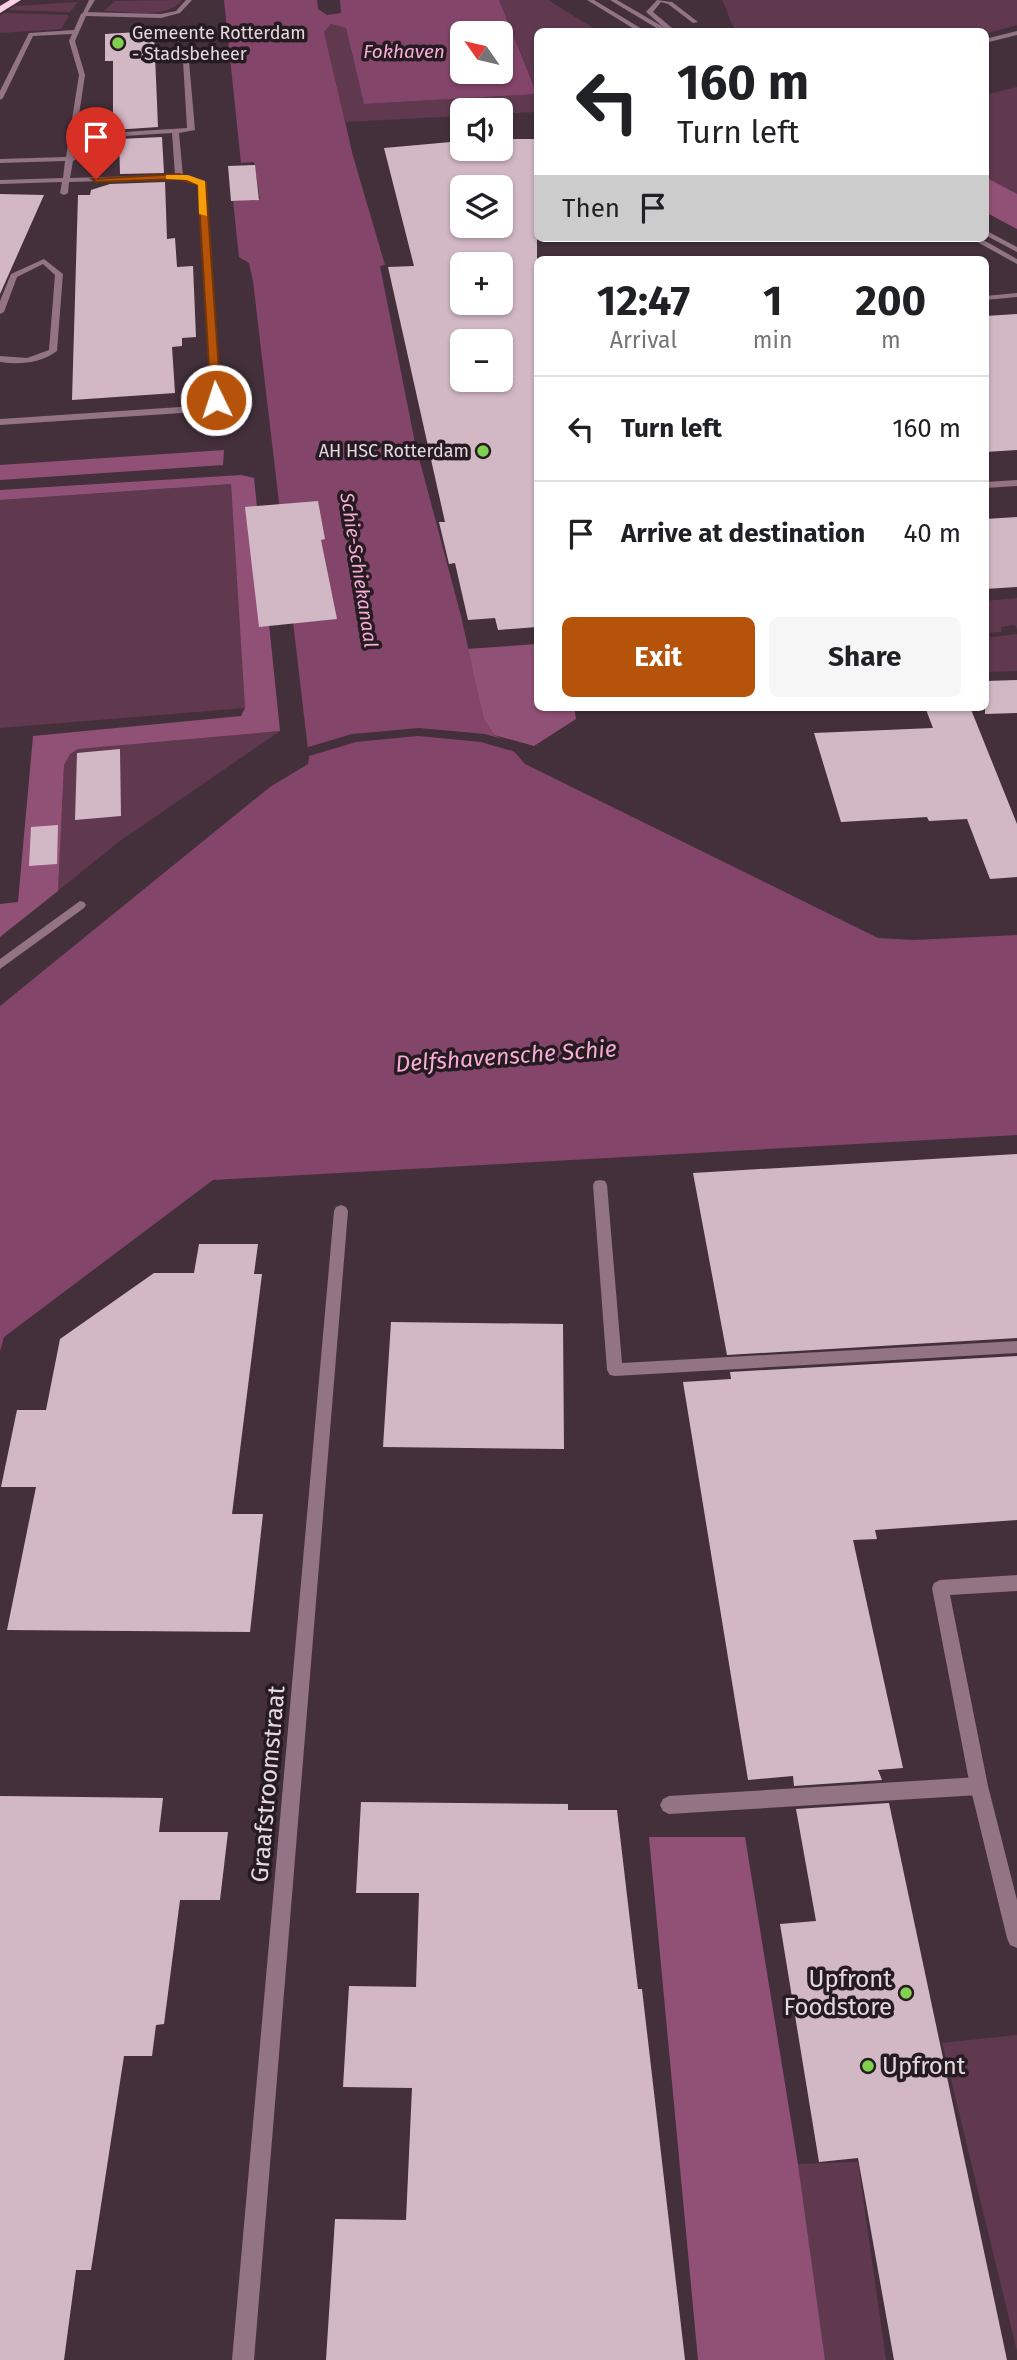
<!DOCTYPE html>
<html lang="en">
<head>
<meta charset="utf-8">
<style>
	body { margin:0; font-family:"Fira Sans",sans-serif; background:#f6f6f6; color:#202124; height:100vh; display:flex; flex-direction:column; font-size:26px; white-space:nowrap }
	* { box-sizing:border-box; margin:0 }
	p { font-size:23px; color:#757577 }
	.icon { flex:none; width:38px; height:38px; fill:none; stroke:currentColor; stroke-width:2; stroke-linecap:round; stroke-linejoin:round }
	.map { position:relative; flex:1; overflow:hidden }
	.panel { position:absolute; left:534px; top:256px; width:455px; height:455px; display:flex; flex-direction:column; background:#fff; border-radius:10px; box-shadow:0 2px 5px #0004 }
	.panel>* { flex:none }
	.banner { position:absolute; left:534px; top:28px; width:455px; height:214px; border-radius:10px; box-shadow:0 2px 5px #0004; background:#fff; color:#202124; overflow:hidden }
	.needle { width:46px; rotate:304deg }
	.fabs { position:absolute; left:450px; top:21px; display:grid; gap:14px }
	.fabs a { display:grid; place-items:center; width:63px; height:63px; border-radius:10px; background:#fff; box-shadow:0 2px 5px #0004; font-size:35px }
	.pin { position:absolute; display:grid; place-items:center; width:60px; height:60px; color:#fff; margin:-72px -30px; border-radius:50% 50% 50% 0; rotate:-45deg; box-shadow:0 0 7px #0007 }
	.pin .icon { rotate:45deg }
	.me { position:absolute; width:77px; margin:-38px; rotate:356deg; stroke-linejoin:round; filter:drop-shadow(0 0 5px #0008) }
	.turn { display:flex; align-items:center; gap:24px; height:147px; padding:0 28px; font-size:32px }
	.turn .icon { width:91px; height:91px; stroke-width:2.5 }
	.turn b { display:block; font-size:49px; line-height:60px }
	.then { display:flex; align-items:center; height:66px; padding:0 28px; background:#0003; gap:14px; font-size:26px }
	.eta { display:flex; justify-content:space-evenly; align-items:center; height:119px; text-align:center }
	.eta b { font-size:42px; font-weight:700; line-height:49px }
	.cta { display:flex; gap:14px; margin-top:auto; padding:14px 28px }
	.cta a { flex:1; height:80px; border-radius:10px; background:#b45309; color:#fff; font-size:28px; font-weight:700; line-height:80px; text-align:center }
	.cta a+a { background:#f6f6f6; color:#202124 }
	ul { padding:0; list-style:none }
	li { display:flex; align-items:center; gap:21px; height:105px; padding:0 28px; border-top:2px solid #e0e0e0 }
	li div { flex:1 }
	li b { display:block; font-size:26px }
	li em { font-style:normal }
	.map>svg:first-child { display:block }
	.green { fill:#60394f }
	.forest { fill:#915176 }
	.water { fill:#84456a; fill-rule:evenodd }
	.pier { fill:#44303b }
	.building { fill:#d2b8c5; fill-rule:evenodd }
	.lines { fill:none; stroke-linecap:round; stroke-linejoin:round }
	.service { fill:#927484; fill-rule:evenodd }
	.minor { fill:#927484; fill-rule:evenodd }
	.tertiary { fill:#927484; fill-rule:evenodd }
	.motorway { fill:#fed1e9; fill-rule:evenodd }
	.route { fill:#b45309; stroke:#753606; stroke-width:2 }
	.slow { fill:#f59e0b }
	.poi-dot { fill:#81d050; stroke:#251b20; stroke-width:2.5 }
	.labels { text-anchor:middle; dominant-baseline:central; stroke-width:7; stroke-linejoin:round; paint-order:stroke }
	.far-poi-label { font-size:18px; fill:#e6d8df; stroke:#251b20; text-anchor:start }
	.far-water-label { font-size:19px; font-style:italic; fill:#f7acd5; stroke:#251b20 }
	.water-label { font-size:23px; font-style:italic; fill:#f7acd5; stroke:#251b20 }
	.near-street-label { font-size:24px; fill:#e6d8df; stroke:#251b20 }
	.near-poi-label { font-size:24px; fill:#e6d8df; stroke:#251b20; text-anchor:end }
</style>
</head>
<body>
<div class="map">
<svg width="1017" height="2360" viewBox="0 0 1017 2360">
	<rect width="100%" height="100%" fill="#44303b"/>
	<path class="green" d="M 182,0 C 166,20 128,11 104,11 L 115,1 Z
		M 499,0 L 548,0 L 598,31 L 537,32 L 537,93 Z
		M 722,0 L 1017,0 L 1017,25 L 985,34 L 985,32 L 737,31 C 729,23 728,10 722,0 Z
		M 78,2 L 70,12 L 8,10 L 15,6 Z
		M 4,13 L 67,15 L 69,16 L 61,29 L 0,33 L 0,16 Z
		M 331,24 L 346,28 L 364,104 L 537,94 L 537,112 L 501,114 L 500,110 L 462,110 L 462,116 L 345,122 L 324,32 Z
		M 1017,87 L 1017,209 L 985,189 L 985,95 Z
		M 231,484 L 245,708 L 0,728 L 0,500 Z
		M 1017,598 L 1017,629 L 1015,625 L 1001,627 L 1002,632 L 985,633 L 985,601 Z
		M 1017,634 L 1017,671 L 985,672 L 985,638 Z
		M 280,731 L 117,843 L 58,891 L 64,765 L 69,754 L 78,749 Z
		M 1017,2035 L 1017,2351 L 942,2043 Z
		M 858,2162 L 886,2360 L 825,2360 L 798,2164 Z"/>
	<path class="forest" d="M 985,177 L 1017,194 L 1017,229 L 985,212 Z
		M 224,450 L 223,465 L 0,480 L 0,465 Z
		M 241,475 L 254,478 L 280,731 L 78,749 L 70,754 L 64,765 L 58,891 L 0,937 L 0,904 L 18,902 L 33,736 L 241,716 L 245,708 L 231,484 L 0,500 L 0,490 Z
		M 537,644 L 537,707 L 574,707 L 576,719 L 534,746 L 494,735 L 484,720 L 467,649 Z
		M 649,1837 L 745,1837 L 798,2164 L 825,2360 L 698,2360 Z"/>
	<path class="water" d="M 224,0 L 317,0 L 318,9 L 327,15 L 341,13 L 340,0 L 499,0 L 537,94 L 364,104 L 346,28 L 331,24 L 324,32 L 353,156 L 385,265 L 380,266 L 415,443 L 461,616 L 484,720 L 494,735 L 504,740 L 525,764 L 878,938 L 914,940 L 1017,935 L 1017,1135 L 213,1180 L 4,1337 L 0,1351 L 0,1006 L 270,787 L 308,764 L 309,758 L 253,281 L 249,263 L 239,257 L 233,201 L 260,199 L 254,162 L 241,163 ZM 462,33 L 500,33 L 500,72 L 462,72 Z"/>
	<path class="pier" d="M 419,728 L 485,734 L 509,741 L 519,753 L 481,742 L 418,736 L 356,742 L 306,757 L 305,748 L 352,734 Z"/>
	<path class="building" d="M 154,31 L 158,127 L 113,130 L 113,61 L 105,61 L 105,34 Z
		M 162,137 L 164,173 L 120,174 L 119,139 Z
		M 500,139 L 537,139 L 537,627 L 498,630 L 495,618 L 468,620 L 455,563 L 449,564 L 439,522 L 445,522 L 388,267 L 414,266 L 384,148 L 462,141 L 462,149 L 500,149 ZM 462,187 L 500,187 L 500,226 L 462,226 ZM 462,264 L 500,264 L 500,303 L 462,303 ZM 462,341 L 500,341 L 500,380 L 462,380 Z
		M 255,165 L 259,200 L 231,201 L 228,166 Z
		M 165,182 L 167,239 L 175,238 L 177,267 L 193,266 L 196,337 L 182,338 L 182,346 L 172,347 L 175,393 L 72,400 L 78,195 L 90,195 L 91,190 L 110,184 Z
		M 0,194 L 44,195 L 0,294 Z
		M 1017,314 L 1017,450 L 985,452 L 985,316 Z
		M 318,501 L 325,539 L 321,540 L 337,619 L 259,627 L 245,507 Z
		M 1017,517 L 1017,587 L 985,589 L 985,519 Z
		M 1017,680 L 1017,713 L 985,714 L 985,681 Z
		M 925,707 L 970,707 L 1017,824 L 1017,877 L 990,879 L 967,819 L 929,821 L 927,817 L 841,822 L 814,733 L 933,728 Z
		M 120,749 L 121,816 L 75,820 L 77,753 Z
		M 58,825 L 57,864 L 29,866 L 31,827 Z
		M 1017,1154 L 1017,1338 L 727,1355 L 693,1173 Z
		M 199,1244 L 258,1244 L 254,1274 L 262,1274 L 232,1514 L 263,1514 L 250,1632 L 7,1630 L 36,1487 L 1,1487 L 17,1410 L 46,1410 L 60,1339 L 154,1273 L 194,1273 Z
		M 391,1322 L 563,1324 L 564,1449 L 383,1447 Z
		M 1017,1356 L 1017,1520 L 875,1530 L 877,1539 L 853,1540 L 903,1768 L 878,1770 L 882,1780 L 794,1786 L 793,1776 L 748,1780 L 683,1382 L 731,1379 L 730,1372 Z
		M 0,1796 L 163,1798 L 159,1832 L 228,1832 L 220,1900 L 180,1900 L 164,2024 L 156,2025 L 152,2056 L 124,2056 L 91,2270 L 76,2270 L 64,2360 L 0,2360 Z
		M 361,1802 L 568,1804 L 568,1810 L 617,1810 L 638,1989 L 642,1989 L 685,2360 L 326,2360 L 335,2219 L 406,2220 L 412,2088 L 343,2087 L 349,1986 L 416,1987 L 419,1893 L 356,1893 Z
		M 889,1803 L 1007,2360 L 894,2360 L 858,2158 L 819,2162 L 780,1924 L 816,1921 L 796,1809 Z"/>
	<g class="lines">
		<path class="service" d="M 186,0 L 192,0 L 180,13 L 161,18 L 86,16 L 75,41 L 85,75 L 76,135 L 187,128 L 183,61 L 186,59 L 189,61 L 195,130 L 179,133 L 183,176 L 206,183 L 220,400 L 197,412 L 0,425 L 0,419 L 195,406 L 212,399 L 198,184 L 179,179 L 69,182 L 68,193 L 64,195 L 60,193 L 62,182 L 0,184 L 0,180 L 63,178 L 65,161 L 0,163 L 0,159 L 66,157 L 79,75 L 69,41 L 72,34 L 33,36 L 3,98 L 0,100 L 0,91 L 29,33 L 74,30 L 81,14 L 84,12 L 161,14 L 176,11 ZM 172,133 L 175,175 L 70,178 L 73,161 L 76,159 L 73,157 L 76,139 Z
			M 657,0 L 672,2 L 698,22 L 693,23 L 668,4 L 661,2 L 653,12 L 677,32 L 669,32 L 646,12 Z
			M 44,259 L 63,274 L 57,351 C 41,363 20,365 0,362 L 0,356 L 27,358 L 49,350 L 55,275 L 43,264 L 17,277 L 4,312 L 0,314 L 0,301 L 11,274 Z
			M 80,901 L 84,902 L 86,905 L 84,908 L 0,969 L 0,959 Z
			M 600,1180 L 605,1181 L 607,1185 L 622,1363 L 1017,1341 L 1017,1353 L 615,1376 L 610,1375 L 607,1370 L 593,1185 L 595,1181 Z
			M 979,1777 L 985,1780 L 988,1786 L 985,1792 L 979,1795 L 669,1814 L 663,1811 L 660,1805 L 663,1799 L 669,1796 Z"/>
		<path class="minor" d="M 89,0 L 95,0 L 86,15 L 82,15 Z
			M 1017,31 L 1017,35 L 985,43 L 985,39 Z
			M 1017,293 L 1017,297 L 985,300 L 985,296 Z
			M 1017,480 L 1017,486 L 985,488 L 985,482 Z
			M 341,1205 L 346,1207 L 348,1211 L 254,2360 L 232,2360 L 334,1211 L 336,1207 Z
			M 1017,1575 L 1017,1591 L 950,1595 L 988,1786 L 1017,1900 L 1017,1948 L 1010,1945 L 1007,1938 L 970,1786 L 932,1588 L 934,1583 L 940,1580 Z"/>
		<path class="tertiary" d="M 587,0 L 594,0 L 647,32 L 639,32 Z
			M 610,0 L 617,0 L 672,32 L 663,32 Z
			M 985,230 L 1017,247 L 1017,252 L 985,235 Z
			M 970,238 L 980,238 L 1017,259 L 1017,264 Z"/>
		<path class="motorway" d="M 10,0 L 21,0 L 0,13 L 0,6 Z"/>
	</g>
	<path class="route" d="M 179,174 L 206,183 L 221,400 L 216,403 L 211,400 L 198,185 L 179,179 L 96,182 L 92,179 Z"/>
	<path class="slow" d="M 166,175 L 188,175 L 205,181 L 207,216 L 199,214 L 198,185 L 187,180 L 166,179 Z"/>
	<g class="poi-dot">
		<circle cx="118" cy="43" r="7"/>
		<circle cx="483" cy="451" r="7"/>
		<circle cx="906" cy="1993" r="7"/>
		<circle cx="868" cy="2066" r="7"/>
	</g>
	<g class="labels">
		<g class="far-poi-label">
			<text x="132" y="33">Gemeente Rotterdam<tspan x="132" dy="21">- Stadsbeheer</tspan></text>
			<text x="469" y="451" text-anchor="end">AH HSC Rotterdam</text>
		</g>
		<g class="far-water-label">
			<text x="404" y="51">Fokhaven</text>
			<text transform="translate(359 570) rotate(81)">Schie-Schiekanaal</text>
		</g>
		<g class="water-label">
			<text transform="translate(506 1056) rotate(-4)">Delfshavensche Schie</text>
		</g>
		<g class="near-street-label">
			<text transform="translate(268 1784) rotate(-85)">Graafstroomstraat</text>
		</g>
		<g class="near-poi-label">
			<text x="892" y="1979">Upfront<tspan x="892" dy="28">Foodstore</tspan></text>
			<text x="882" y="2066" text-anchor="start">Upfront</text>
		</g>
	</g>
</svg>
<div class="fabs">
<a><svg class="needle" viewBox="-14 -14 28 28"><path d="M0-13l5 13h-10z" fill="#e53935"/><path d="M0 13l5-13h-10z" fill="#757577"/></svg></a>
<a><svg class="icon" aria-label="sound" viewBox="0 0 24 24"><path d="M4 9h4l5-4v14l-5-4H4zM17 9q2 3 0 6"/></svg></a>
<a><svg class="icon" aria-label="layers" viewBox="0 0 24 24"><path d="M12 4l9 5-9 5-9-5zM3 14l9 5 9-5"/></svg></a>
<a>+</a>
<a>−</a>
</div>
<div class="pin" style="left:96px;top:179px;background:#d93025"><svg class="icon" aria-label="arrive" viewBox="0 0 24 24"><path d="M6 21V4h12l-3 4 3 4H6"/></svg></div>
<svg class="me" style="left:216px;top:400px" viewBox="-20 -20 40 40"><circle r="17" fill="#b45309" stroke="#fff" stroke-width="3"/><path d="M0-11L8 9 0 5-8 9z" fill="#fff"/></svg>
<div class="banner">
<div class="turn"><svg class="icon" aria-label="left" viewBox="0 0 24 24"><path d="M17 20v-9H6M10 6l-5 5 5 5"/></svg><div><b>160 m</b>Turn left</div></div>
<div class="then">Then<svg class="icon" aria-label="arrive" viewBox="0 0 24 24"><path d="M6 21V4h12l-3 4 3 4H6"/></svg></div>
</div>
<section class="panel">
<div class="eta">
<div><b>12:47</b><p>Arrival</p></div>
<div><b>1</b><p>min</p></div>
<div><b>200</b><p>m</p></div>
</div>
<ul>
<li><svg class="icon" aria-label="left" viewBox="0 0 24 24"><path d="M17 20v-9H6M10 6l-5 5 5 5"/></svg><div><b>Turn left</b></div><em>160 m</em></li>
<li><svg class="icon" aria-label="arrive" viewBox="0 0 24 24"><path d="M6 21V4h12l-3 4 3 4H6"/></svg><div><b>Arrive at destination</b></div><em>40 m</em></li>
</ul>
<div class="cta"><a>Exit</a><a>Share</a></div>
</section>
</div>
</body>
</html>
